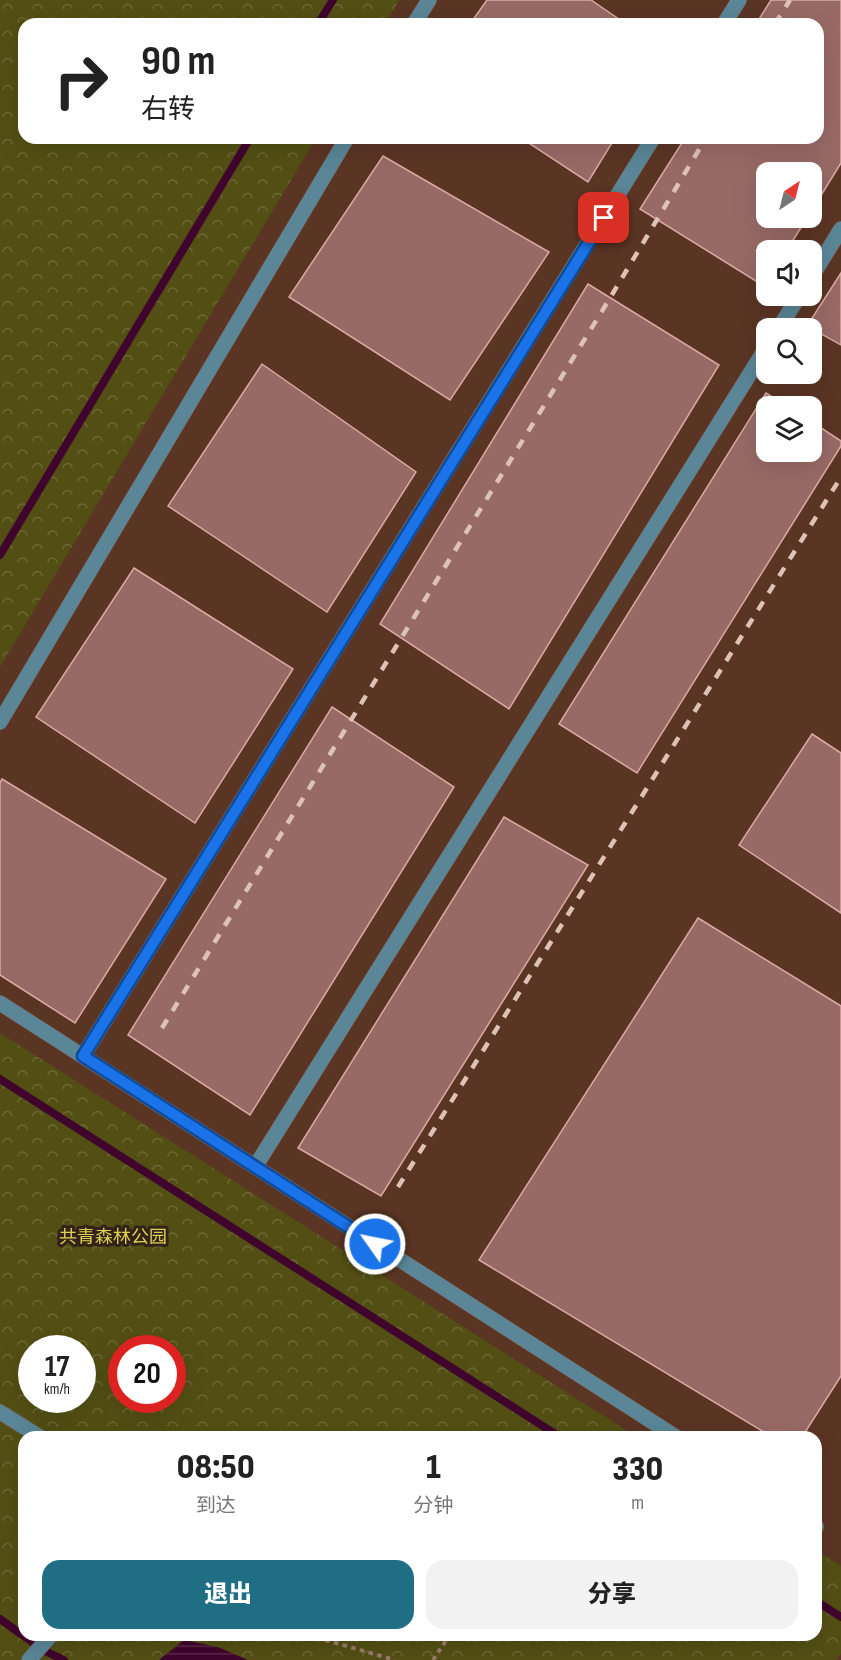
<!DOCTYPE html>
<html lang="zh">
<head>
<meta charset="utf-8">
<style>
	body { margin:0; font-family:"Sofia Sans Condensed","Noto Sans SC",sans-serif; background:#f2f2f2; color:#222; height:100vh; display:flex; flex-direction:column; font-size:22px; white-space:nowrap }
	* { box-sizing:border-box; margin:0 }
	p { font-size:20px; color:#767676 }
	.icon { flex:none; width:33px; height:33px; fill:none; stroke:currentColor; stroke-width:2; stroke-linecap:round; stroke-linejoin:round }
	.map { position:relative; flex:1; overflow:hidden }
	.details { position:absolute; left:18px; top:1431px; width:804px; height:210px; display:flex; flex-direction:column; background:#fff; border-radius:18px; box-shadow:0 6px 24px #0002 }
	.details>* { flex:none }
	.hud { position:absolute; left:18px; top:18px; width:806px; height:126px; border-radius:18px; box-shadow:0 6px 24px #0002; background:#fff; color:#222; overflow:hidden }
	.needle { width:39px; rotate:35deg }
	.controls { position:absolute; left:756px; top:162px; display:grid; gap:12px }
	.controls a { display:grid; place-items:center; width:66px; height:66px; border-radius:12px; background:#fff; box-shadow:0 6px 24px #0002; font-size:30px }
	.speed { position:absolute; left:18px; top:1335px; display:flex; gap:12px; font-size:30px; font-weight:700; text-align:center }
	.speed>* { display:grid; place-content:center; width:78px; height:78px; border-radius:50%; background:#fff; box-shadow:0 6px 24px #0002; line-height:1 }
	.speed small { font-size:15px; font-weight:400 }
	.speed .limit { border:9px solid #d22; background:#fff; color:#111 }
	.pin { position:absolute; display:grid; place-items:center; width:51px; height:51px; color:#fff; margin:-26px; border-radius:12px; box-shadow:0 3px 9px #0006 }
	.me { position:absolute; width:66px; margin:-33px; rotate:303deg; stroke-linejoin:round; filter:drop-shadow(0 0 4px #0008) }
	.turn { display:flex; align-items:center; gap:21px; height:126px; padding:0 24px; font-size:27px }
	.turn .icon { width:78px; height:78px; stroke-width:2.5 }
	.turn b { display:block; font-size:42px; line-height:51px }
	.eta { display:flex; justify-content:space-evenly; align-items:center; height:102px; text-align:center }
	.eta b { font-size:36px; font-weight:800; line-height:42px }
	.button { display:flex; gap:12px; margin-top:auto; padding:12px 24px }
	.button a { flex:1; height:69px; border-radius:18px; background:#1f6e84; color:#fff; font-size:24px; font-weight:800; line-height:69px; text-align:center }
	.button a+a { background:#f2f2f2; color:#222 }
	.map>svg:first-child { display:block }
	.park { fill:url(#park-crowns); fill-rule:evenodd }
	.water { fill:url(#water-rules) }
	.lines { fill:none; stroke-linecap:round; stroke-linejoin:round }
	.stream { stroke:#40052d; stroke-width:8 }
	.building { fill:#986a66; stroke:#dca9a4; stroke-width:1.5 }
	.minor-casing { stroke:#785445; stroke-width:16 }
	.path { stroke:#9c7b6d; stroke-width:4; stroke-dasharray:4.5 4.5; stroke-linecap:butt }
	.minor { stroke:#5a8697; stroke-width:15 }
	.rail { stroke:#ddc2b6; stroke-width:4.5; stroke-dasharray:10 10; stroke-linecap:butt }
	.route-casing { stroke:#114b97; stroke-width:15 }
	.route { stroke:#1a73e8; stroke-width:10 }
	.labels { text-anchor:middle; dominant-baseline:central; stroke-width:6; stroke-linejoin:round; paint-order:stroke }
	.park-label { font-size:18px; fill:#dcd24b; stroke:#33221a }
</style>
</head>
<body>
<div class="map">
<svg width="841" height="1660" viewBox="0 0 841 1660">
	<defs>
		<pattern id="park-crowns" width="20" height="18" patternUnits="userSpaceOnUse" patternTransform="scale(1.5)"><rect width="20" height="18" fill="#534f14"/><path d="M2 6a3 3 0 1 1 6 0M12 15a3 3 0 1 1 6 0" fill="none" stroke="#6d6836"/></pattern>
		<pattern id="water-rules" width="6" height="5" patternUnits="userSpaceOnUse" patternTransform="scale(1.5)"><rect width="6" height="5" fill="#40052d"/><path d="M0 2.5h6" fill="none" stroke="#5c294b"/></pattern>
	</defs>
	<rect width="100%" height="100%" fill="#5b3524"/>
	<path class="park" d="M 0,0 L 399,0 L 385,24 L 24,24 L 24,138 L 316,138 L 0,667 Z
		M 0,1033 L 637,1437 L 24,1437 L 24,1635 L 816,1635 L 816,1550 L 841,1566 L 841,1654 L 835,1660 L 0,1660 ZM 32,1348 L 82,1348 L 82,1400 L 32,1400 ZM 122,1348 L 172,1348 L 172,1400 L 122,1400 Z"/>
	<path class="water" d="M 184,1640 L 218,1647 L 248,1660 L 159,1660 Z"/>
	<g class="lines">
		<path class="stream" d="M 318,24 L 333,0
			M 0,555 L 250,138
			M 0,1079 L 560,1437
			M 816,1601 L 841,1617
			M 0,1619 L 45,1651 L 64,1660"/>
	</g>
	<path class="building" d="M 487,0 L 591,0 L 626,24 L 470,24 Z
		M 771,0 L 841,0 L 841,163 L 812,210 L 812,172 L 766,172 L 766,218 L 807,218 L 787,250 L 766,250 L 766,283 L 764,286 L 640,209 L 685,138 L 818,138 L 818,24 L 756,24 Z
		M 521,138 L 615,138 L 588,182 Z
		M 383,156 L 549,252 L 450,400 L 289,297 Z
		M 841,273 L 841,345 L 807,326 Z
		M 588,284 L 719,365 L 509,709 L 380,624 Z
		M 262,364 L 416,472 L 327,612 L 168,506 Z
		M 766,393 L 786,406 L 766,406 L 766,452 L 812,452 L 812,422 L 841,441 L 841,446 L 637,773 L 559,724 Z
		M 134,568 L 293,669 L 195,823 L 36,717 Z
		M 332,707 L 454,787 L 250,1115 L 128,1035 Z
		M 812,734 L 841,753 L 841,913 L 739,845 Z
		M 2,779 L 166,879 L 75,1023 L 0,975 L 0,783 Z
		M 504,817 L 588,865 L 381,1196 L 298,1148 Z
		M 698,918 L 841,1006 L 841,1376 L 802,1437 L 772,1437 L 479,1260 Z"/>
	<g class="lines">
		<g class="minor-casing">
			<path id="minor" d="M 414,24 L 429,0
				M 724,24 L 739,0
				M 812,276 L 841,229
				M 779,328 L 799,296
				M 0,722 L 347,138
				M 0,1003 L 676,1437
				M 83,1056 L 653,138
				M 255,1167 L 766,348
				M 0,1412 L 40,1437
				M 816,1526 L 816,1527
				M 29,1660 L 51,1635"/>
		</g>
		<path class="path" d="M 308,1635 L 395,1660
			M 433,1660 L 445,1642 L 453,1635"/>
		<use href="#minor" class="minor"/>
		<path class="rail" d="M 775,24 L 790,0
			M 162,1028 L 610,298 L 706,138
			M 398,1187 L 841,477"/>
	</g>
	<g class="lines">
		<g class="route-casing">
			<path id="route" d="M 375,1244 L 83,1056 L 604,218"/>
		</g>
		<use href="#route" class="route"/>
	</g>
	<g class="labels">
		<g class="park-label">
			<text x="113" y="1237">共青森林公园</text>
		</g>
	</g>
</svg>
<div class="controls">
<a><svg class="needle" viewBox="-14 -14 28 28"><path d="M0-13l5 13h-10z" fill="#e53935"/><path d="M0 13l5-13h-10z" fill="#767676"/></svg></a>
<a><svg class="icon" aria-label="sound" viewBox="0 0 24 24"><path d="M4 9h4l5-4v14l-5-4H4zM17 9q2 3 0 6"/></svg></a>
<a><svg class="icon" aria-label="search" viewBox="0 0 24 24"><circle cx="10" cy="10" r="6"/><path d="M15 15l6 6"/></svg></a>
<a><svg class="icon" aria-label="layers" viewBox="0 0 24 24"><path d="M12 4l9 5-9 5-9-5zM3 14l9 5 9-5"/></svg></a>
</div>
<div class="speed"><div>17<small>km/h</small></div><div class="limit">20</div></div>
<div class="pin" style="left:604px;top:218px;background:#d93025"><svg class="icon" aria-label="arrive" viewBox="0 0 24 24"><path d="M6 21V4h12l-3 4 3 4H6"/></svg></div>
<svg class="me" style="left:375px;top:1244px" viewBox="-20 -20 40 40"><circle r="17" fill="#1a73e8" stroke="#fff" stroke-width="3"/><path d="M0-11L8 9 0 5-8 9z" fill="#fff"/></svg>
<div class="hud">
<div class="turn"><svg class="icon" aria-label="right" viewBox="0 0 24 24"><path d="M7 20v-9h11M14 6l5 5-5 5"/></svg><div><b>90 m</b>右转</div></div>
</div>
<section class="details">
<div class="eta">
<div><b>08:50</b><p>到达</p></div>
<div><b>1</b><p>分钟</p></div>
<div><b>330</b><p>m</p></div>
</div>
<div class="button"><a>退出</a><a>分享</a></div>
</section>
</div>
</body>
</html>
